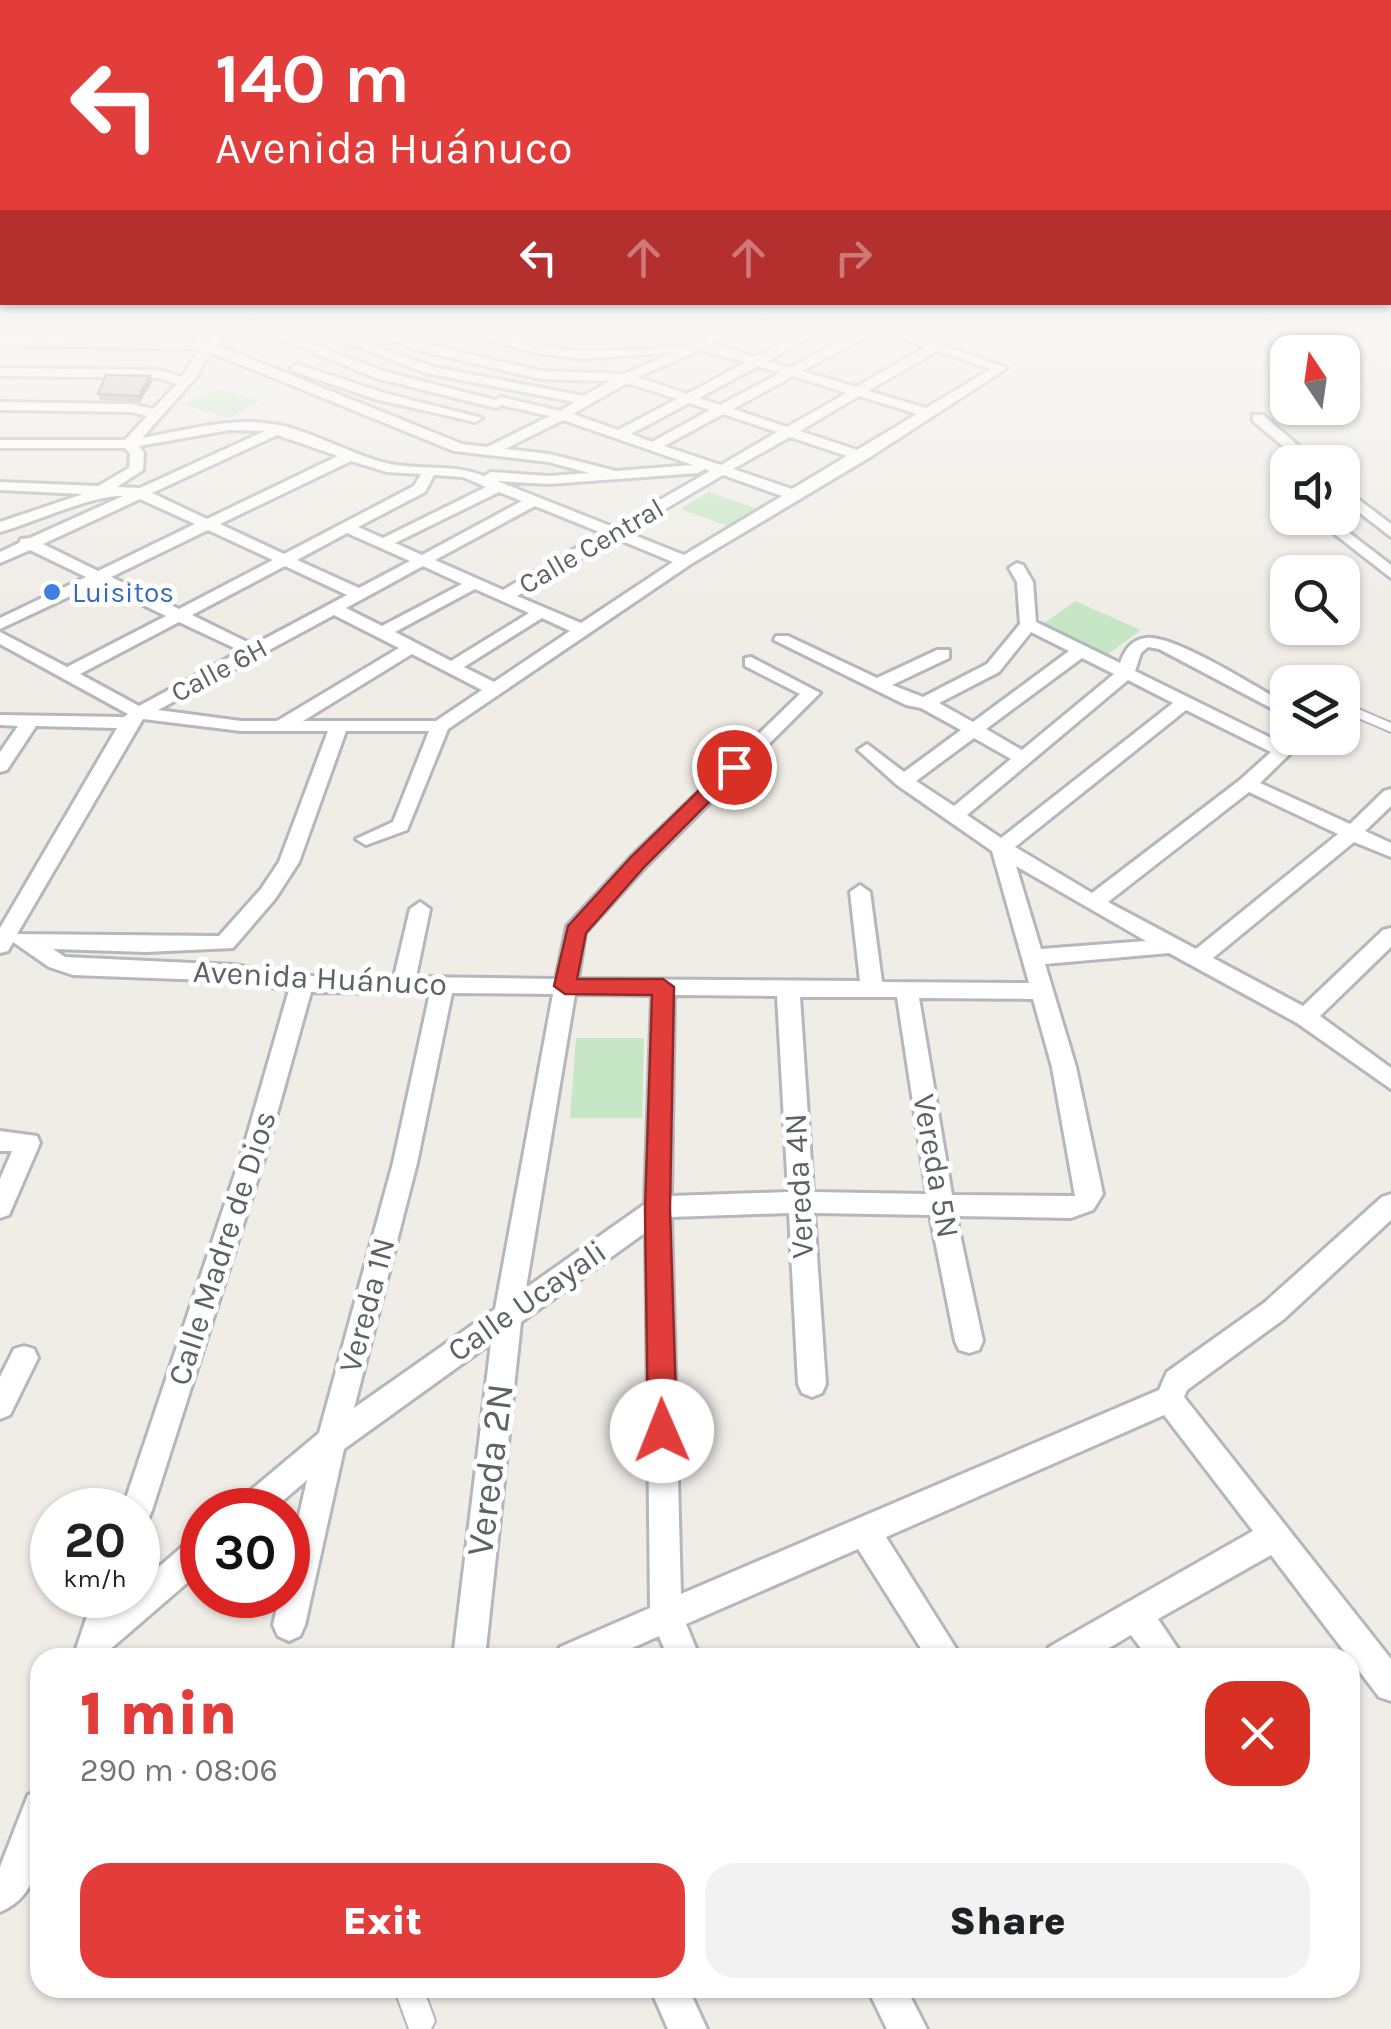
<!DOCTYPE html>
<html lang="en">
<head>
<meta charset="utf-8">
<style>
	body { margin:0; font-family:Karla,sans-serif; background:#f2f2f2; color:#202124; height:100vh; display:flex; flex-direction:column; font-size:38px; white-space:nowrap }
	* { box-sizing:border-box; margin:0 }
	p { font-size:32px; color:#757577 }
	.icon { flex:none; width:55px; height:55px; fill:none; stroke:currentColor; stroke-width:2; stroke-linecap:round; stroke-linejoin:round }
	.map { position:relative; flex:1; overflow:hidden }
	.sheet { position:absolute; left:30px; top:1648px; width:1330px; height:350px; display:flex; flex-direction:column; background:#fff; border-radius:30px; box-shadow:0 2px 8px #0004 }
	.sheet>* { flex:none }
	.top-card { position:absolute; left:0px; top:0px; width:1392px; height:305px; box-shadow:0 2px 8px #0004; background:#e23d3a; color:#fff; overflow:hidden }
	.needle { width:65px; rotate:347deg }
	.tools { position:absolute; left:1270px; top:335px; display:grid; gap:20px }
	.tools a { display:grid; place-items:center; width:90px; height:90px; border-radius:20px; background:#fff; box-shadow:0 2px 8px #0004; font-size:50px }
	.speed { position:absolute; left:30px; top:1488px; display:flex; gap:20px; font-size:50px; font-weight:700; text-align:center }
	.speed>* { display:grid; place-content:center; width:130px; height:130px; border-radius:50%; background:#fff; box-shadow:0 2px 8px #0004; line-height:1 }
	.speed small { font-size:25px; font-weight:400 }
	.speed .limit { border:15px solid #d22; background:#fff; color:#111 }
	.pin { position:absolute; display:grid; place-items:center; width:85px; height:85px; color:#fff; margin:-42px; border:5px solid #fff; border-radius:50%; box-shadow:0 2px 10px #0007 }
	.me { position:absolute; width:110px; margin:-55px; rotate:359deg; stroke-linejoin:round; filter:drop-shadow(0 0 8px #0008) }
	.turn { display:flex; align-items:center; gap:35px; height:210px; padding:0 50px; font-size:45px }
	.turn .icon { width:130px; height:130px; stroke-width:2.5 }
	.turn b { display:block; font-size:70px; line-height:85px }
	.lanes { display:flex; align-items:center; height:95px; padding:0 50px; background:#0003; justify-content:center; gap:50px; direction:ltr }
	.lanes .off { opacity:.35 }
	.round { display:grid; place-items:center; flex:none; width:105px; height:105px; border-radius:30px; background:#f2f2f2 }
	.headline { display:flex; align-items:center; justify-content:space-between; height:170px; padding:0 50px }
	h1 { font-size:60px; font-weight:800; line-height:75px; color:#e23d3a }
	.cta { display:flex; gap:20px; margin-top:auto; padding:20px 50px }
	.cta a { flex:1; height:115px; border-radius:30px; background:#e23d3a; color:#fff; font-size:40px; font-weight:800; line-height:115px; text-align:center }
	.cta a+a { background:#f2f2f2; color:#202124 }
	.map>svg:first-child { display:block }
	.green { fill:#c7e6c5 }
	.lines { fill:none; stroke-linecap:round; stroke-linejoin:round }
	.pedestrian-casing { stroke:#b4b7bb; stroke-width:4 }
	.minor-casing { stroke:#b4b7bb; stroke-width:6 }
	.pedestrian { fill:#fff; fill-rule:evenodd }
	.minor { fill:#fff; fill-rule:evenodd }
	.wall { fill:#afaca9 }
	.shaded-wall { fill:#8e8c89 }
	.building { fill:#cbc8c4; stroke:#8e8c89; stroke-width:2.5 }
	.route { fill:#e23d3a; stroke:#932826; stroke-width:2.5 }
	.shop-dot { fill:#3f7fe0; stroke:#fff; stroke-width:4 }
	.labels { text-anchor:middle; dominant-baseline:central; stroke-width:10; stroke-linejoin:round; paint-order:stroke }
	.far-street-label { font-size:28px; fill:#5e6266; stroke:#fff }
	.far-shop-label { font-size:28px; fill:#366cbe; stroke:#fff; text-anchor:start }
	.street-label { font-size:32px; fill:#5e6266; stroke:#fff }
	.near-street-label { font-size:38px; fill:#5e6266; stroke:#fff }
</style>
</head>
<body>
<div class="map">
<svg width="1391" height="2029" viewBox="0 0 1391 2029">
	<rect width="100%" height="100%" fill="#f0ede7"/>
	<path class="green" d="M 216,389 L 261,400 L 229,418 L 183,405 Z
		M 708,492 L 761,510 L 734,528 L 680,509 Z
		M 1075,601 L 1141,630 L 1108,654 L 1043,624 Z
		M 576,1038 L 644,1038 L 642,1118 L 570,1118 Z"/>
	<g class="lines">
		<g class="pedestrian-casing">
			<path id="pedestrian" d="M 1342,702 L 1391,723 L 1391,732 L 1342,711 Z
				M 394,1988 L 423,1988 L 435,2021 L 431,2029 L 409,2029 Z"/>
		</g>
		<g class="minor-casing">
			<path id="minor" d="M 182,327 L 194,327 L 208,340 L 225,327 L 238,327 L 216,345 L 462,444 L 487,447 L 550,416 L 502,405 L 496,408 L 376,378 L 255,328 L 268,327 L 386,372 L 495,400 L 501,397 L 560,411 L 575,402 L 426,373 L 307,327 L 323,327 L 433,367 L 584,396 L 610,381 L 541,379 L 422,351 L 357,327 L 374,327 L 430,345 L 541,371 L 624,374 L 675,352 L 582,359 L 533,352 L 447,327 C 493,325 538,352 586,351 C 614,351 670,350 696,343 C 712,338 721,327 739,327 L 712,344 L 756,357 L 814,327 L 828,327 L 768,361 L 790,368 L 867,327 L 889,327 L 1007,368 L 867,459 L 691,564 L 448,729 L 407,830 L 366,845 L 356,839 L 393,822 L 429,731 L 346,731 L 299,862 L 275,899 L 233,948 L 146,952 L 53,949 L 65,957 L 234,965 L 302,976 L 394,977 L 410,909 L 420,902 L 430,909 L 416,977 L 556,979 L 567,926 L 631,857 L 800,694 L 745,666 L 745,658 L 751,657 L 820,693 L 645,867 L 585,933 L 578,979 L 860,981 L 850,892 L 860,885 L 870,892 L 882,982 L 1029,983 L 992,851 L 897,785 L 858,750 L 867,744 L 904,772 L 961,730 L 921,708 L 906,705 L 774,640 L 776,636 L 788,636 L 877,678 L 937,650 L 949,650 L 949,658 L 892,685 L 923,697 L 987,664 L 1020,624 L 1017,582 L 1009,568 L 1017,563 L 1023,565 L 1033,582 L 1036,622 L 1120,663 C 1125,650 1131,640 1146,638 C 1174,634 1259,689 1288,705 L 1288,717 L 1159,649 L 1148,647 L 1141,653 L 1135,671 L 1281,743 L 1288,737 L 1306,738 L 1260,783 L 1350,824 L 1384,791 L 1391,789 L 1391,806 L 1365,831 L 1391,843 L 1391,857 L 1354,842 L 1213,958 L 1303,1006 L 1383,930 L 1391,928 L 1391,947 L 1320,1016 L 1391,1068 L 1391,1089 L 1297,1023 L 1169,953 L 1045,964 L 1076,1067 L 1103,1194 L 1093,1210 L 1071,1218 L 956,1216 L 983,1341 L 979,1350 L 969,1353 L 959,1350 L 955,1341 L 930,1215 L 814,1213 L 826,1384 L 822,1393 L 812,1397 L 802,1393 L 798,1384 L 789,1213 L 671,1217 L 681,1594 L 1159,1390 L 1167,1372 L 1264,1303 L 1382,1197 L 1391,1194 L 1391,1220 L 1284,1319 L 1187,1390 L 1184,1397 L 1391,1659 L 1391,1701 L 1379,1697 L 1271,1555 L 1158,1619 L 1184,1658 L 1148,1658 L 1131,1635 L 1092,1658 L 1044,1658 L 1049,1647 L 1253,1531 L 1164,1415 L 886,1537 L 962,1658 L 927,1658 L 858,1549 L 686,1624 L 700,1658 L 668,1658 L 659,1636 L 610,1658 L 555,1658 L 560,1647 L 650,1608 L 646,1232 L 521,1322 L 485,1658 L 453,1658 L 491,1343 L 344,1449 L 305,1625 L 300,1636 L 289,1641 L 278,1636 L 273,1625 L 280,1595 L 288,1595 L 288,1564 L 307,1480 L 272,1510 L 235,1510 L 239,1500 L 319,1433 L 393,1163 L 430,993 L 311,992 L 266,1153 L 152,1510 L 148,1520 L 138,1524 L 138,1510 L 122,1510 L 242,1153 L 289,990 L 234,981 L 73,975 L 49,967 L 13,942 L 8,951 L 0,953 L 0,928 L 117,728 L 36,726 L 7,770 L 0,772 L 0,752 L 18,726 L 0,725 L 0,715 L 124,717 L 128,714 L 0,644 L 0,632 L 67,667 L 166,616 L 98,583 L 0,629 L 0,618 L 86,577 L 30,550 L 0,563 L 0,552 L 19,543 L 21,539 L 30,538 L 123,496 C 94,494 33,523 0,532 L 0,522 L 83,494 L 0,490 L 0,482 L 98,486 L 129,468 L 130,454 L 125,448 L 0,448 L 0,440 L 125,440 L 147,416 L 132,412 L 0,410 L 0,402 L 132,404 L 153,409 L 177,384 L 158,378 L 0,376 L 0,368 L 159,370 L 182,377 L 199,349 L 0,345 L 0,337 L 196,342 ZM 877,331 L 926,347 L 856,387 L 802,371 ZM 700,350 L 746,362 L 687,394 L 637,377 ZM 937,351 L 991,369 L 926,408 L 868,391 ZM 210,352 L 454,451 L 549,462 L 589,473 L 549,476 L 491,472 L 484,476 C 452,463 418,471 386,463 C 350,454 313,432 279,425 C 234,416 187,430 142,438 L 197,376 ZM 758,366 L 780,373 L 720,405 L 699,398 ZM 793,376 L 847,393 L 787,427 L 733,409 ZM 627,383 L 677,399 L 618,430 L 573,414 ZM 859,396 L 917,414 L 857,450 L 800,431 ZM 689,403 L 710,410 L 652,442 L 631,434 ZM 723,414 L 777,432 L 721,465 L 664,446 ZM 563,420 L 693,465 L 616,471 L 549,454 L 505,449 ZM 230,430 L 265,431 L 140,488 L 117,487 L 143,470 L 144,453 L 139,446 ZM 277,435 L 338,456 L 207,519 L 152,493 ZM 790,437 L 847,456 L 792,489 L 733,469 ZM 351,461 L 387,472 L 421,474 L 414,486 L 284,554 L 220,524 ZM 705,469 L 710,471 L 613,527 L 497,481 L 549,484 L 698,473 ZM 434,475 L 463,477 L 486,487 L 383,538 L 358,527 L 425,492 ZM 723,475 L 782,496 L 684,555 L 626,532 ZM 499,492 L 522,501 L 422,555 L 395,543 ZM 140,499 L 195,524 L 98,571 L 43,544 ZM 535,506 L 602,533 L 503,590 L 435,560 ZM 208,530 L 273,560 L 179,609 L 111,577 ZM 347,533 L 410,561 L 359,588 L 297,560 ZM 615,538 L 673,562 L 581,623 L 517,596 ZM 285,566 L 347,595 L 253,645 L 192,615 ZM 423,566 L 462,584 L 382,626 L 346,608 ZM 475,589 L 529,613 L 451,661 L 395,632 ZM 334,615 L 399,648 L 277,721 L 241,721 L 158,710 ZM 542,618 L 570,631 L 494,682 L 464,667 ZM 179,622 L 241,651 L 139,706 L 80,674 ZM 1031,632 L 1069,651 L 973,722 L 939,703 L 999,672 ZM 412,654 L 482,690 L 436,721 L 303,721 ZM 1082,658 L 1114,674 L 1022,750 L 986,729 ZM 1128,680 L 1173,703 L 1001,838 L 967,815 ZM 1186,710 L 1271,752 L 1240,780 L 1092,893 L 1015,847 ZM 143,719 L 241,731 L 328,731 L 279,862 L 261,889 L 219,936 L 17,934 ZM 974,738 L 1011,759 L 954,806 L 916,781 ZM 1249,792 L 1338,834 L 1196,949 L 1108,902 ZM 1016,866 L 1146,941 L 1041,949 ZM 452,993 L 553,994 L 495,1309 L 354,1408 L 417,1163 ZM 575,994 L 652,995 L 645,1204 L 526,1288 ZM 674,995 L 777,996 L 788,1192 L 671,1196 ZM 800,997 L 897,997 L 927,1194 L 813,1192 ZM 919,998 L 1033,999 L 1052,1067 L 1075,1196 L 952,1195 Z
				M 297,364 L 384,393 L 482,418 L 475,422 L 375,399 L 293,371 L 291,368 Z
				M 1253,415 L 1263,415 L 1317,462 L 1302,462 L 1253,421 Z
				M 1342,487 L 1391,524 L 1391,537 L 1342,499 Z
				M 1314,518 L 1330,518 L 1391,565 L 1391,578 Z
				M 0,1131 L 37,1136 L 40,1143 L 9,1215 L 0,1218 L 0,1179 L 12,1151 L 0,1151 Z
				M 24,1346 L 34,1349 L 38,1358 L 10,1415 L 0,1419 L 0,1377 L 14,1349 Z
				M 202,1535 L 202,1570 L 107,1652 L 105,1658 L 73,1658 L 94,1595 L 138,1595 L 138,1585 L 191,1539 Z
				M 40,1790 C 40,1833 49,1892 0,1912 L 0,1867 L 28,1795 Z
				M 650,1988 L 688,1988 L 707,2029 L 668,2029 Z
				M 867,1988 L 906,1988 L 927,2029 L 887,2029 Z"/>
		</g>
		<use href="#pedestrian" class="pedestrian"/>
		<use href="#minor" class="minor"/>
	</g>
	<path class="wall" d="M 152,382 L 140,402 L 100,400 L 98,394 Z"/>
	<path class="shaded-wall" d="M 150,376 L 152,382 L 140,402 L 139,396 Z"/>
	<path class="building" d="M 106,375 L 150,376 L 139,396 L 98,394 Z"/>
	<linearGradient id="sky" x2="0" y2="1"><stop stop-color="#8fc4f0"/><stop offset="0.54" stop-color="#f8f7f4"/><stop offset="1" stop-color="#f8f7f4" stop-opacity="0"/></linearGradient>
	<rect width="1391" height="611" fill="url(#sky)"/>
	<path class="route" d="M 734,761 L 740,763 L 740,771 L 645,866 L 586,933 L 577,979 L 663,979 L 674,987 L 670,1209 L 677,1431 L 673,1441 L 662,1444 L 652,1441 L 648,1431 L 645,1209 L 652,995 L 565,994 L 554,986 L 568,926 L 631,857 L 727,763 Z"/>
	<circle class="shop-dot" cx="52" cy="592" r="10"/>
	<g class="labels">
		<g class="far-street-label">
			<text transform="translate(591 546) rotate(-30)">Calle Central</text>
			<text transform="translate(219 670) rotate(-28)">Calle 6H</text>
		</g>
		<g class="far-shop-label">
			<text x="72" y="592">Luisitos</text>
		</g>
		<g class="street-label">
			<text transform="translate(320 978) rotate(3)">Avenida Huánuco</text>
			<text transform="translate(936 1166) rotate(80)">Vereda 5N</text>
			<text transform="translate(799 1186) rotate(-93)">Vereda 4N</text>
			<text transform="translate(222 1248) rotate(-72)">Calle Madre de Dios</text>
			<text transform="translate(527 1301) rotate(-35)">Calle Ucayali</text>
			<text transform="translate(367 1305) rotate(-75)">Vereda 1N</text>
		</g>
		<g class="near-street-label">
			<text transform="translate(490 1470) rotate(-83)">Vereda 2N</text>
		</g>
	</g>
</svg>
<div class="tools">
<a><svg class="needle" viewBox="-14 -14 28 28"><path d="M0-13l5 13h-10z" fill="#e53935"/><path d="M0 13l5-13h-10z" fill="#757577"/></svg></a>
<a><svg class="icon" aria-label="sound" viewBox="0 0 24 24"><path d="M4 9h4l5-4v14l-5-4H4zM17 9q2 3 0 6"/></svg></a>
<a><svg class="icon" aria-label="search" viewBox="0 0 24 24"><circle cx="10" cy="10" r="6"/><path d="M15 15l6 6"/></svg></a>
<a><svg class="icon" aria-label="layers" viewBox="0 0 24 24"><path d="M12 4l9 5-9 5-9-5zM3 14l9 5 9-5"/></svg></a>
</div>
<div class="speed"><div>20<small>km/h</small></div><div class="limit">30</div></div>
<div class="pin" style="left:734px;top:767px;background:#d93025"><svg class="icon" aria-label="arrive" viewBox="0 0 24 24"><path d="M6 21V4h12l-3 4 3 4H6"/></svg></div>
<svg class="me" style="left:662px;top:1431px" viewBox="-20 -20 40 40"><circle r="19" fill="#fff"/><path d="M0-13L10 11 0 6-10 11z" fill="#e23d3a"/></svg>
<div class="top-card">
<div class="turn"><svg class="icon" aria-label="left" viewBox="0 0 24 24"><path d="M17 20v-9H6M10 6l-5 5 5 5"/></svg><div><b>140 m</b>Avenida Huánuco</div></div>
<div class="lanes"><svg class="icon" aria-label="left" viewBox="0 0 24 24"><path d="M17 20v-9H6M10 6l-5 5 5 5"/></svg><svg class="icon off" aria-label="ahead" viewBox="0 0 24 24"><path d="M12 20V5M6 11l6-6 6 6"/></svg><svg class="icon off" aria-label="ahead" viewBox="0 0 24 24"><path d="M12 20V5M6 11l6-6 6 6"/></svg><svg class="icon off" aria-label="right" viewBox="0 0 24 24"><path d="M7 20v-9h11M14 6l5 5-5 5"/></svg></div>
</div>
<section class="sheet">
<div class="headline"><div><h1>1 min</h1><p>290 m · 08:06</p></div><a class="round" style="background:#d93025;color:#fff"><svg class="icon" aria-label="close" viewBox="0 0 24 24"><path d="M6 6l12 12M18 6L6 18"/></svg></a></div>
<div class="cta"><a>Exit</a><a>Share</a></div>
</section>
</div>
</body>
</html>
